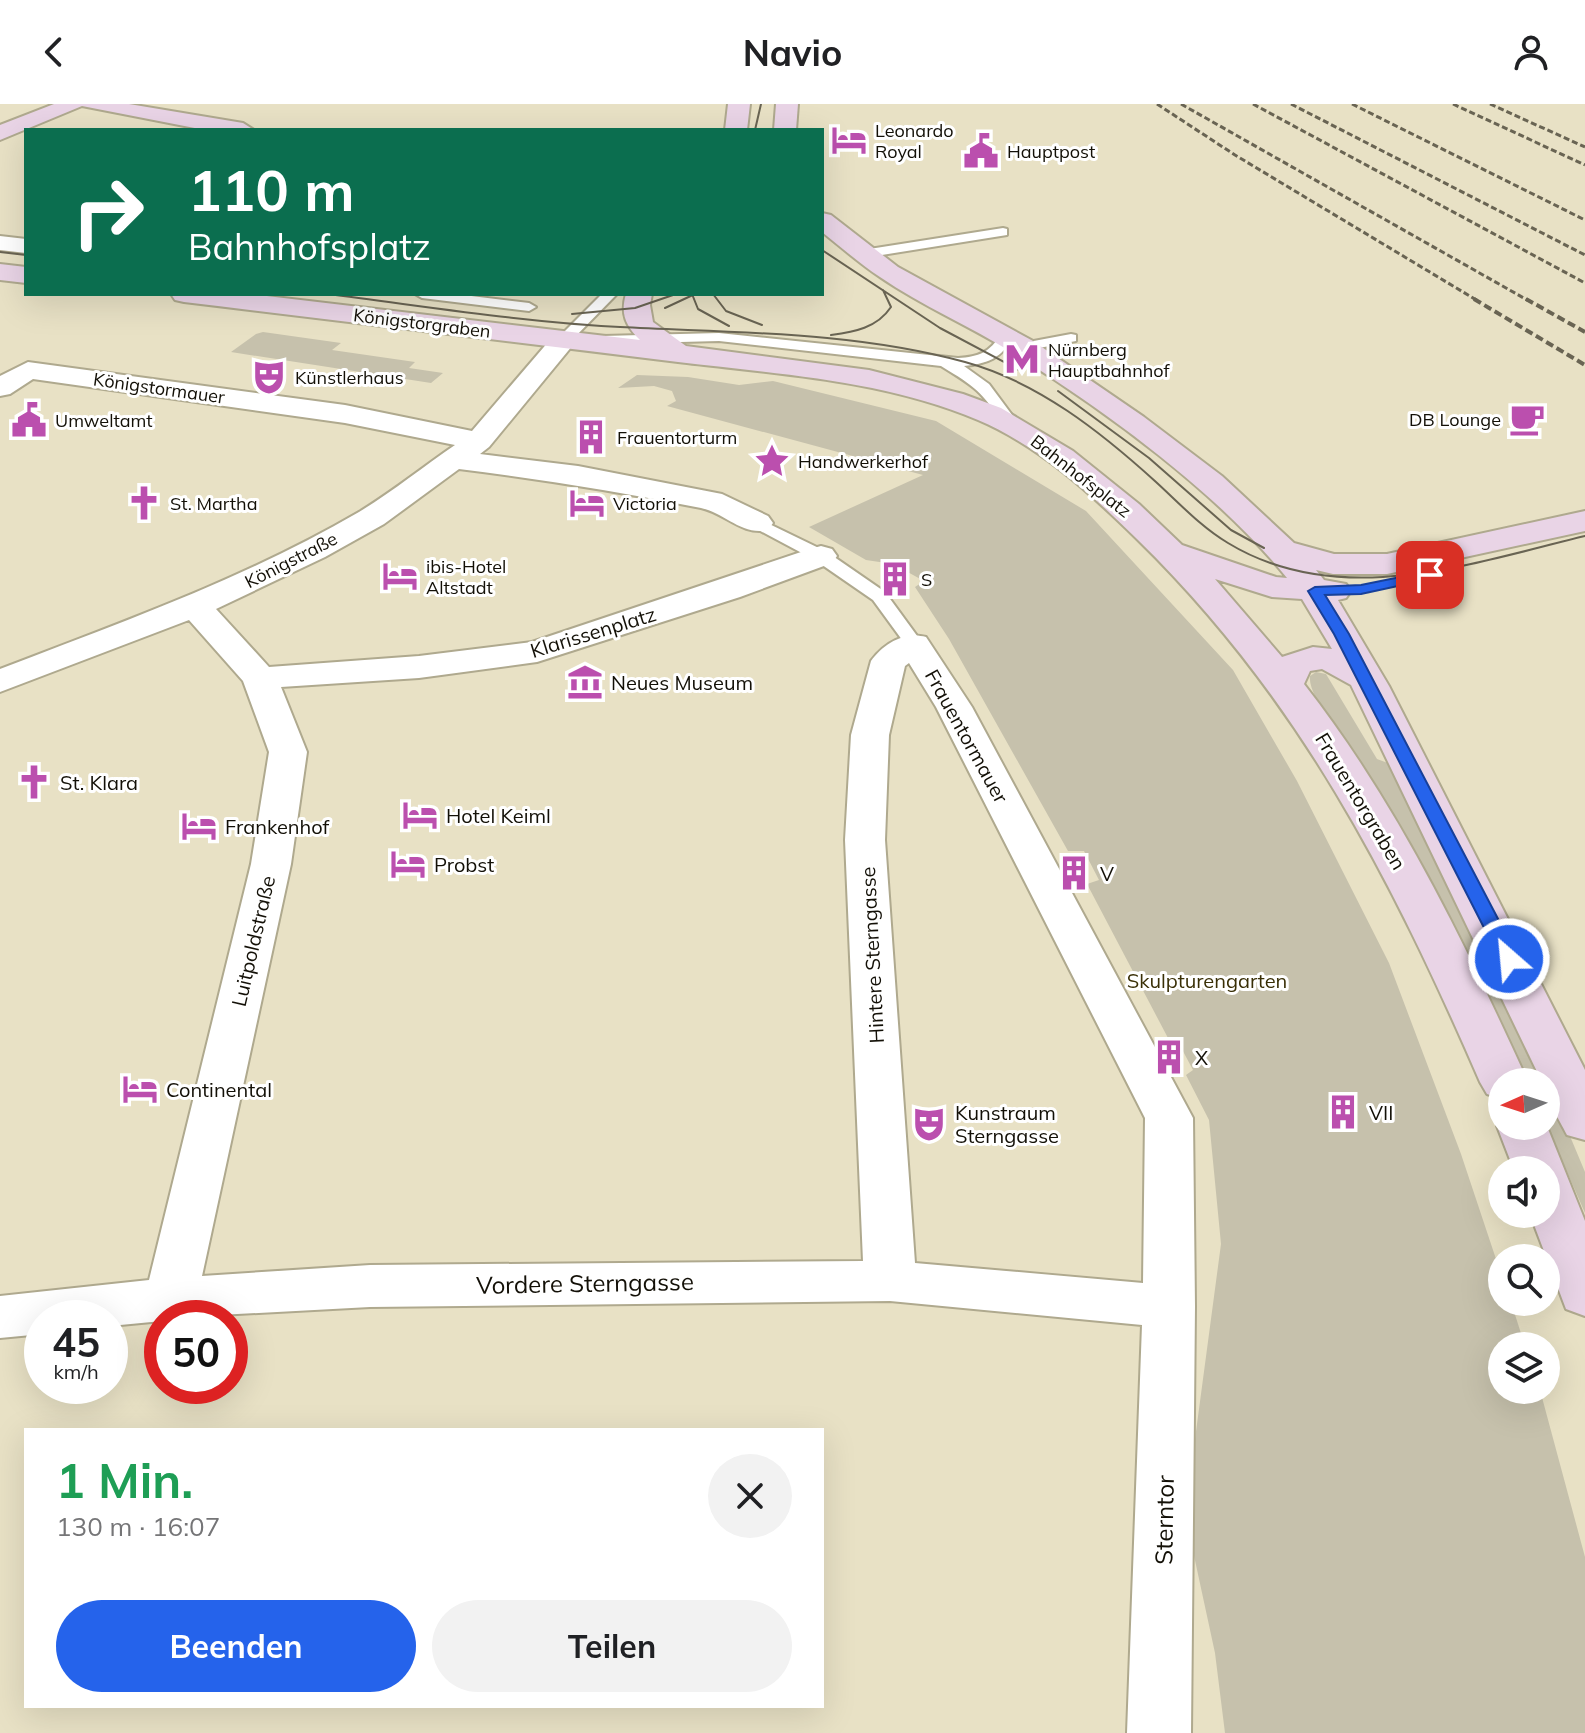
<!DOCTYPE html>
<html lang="de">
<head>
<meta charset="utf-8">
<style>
	body { margin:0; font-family:Mulish,sans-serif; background:#f2f2f2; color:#202124; height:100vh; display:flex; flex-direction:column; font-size:30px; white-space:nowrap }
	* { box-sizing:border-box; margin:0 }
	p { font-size:26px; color:#757577 }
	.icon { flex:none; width:44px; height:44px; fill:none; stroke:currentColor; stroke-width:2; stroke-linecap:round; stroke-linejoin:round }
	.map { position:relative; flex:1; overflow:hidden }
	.details { position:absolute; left:24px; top:1324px; width:800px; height:280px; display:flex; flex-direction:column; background:#fff; border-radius:0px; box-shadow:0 8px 32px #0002 }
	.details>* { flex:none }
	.top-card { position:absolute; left:24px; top:24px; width:800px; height:168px; border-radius:0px; box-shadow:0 8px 32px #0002; background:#0b6e4f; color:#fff; overflow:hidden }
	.needle { width:52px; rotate:267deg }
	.buttons { position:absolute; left:1488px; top:964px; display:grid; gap:16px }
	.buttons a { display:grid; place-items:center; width:72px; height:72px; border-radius:50%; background:#fff; box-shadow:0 8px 32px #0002; font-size:40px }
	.speed { position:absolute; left:24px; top:1196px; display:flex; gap:16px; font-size:40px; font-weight:700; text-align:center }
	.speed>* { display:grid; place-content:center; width:104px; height:104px; border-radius:50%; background:#fff; box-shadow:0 8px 32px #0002; line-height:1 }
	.speed small { font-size:20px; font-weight:400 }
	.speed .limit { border:12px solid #d22; background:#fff; color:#111 }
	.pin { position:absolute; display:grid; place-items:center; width:68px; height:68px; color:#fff; margin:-34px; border-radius:16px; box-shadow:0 4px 12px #0006 }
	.me { position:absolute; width:88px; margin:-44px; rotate:333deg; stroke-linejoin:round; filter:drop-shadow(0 0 6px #0008) }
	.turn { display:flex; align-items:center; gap:28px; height:168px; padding:0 32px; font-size:36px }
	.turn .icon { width:104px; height:104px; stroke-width:2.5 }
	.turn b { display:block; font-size:56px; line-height:68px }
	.round { display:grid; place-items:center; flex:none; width:84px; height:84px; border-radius:42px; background:#f2f2f2 }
	.headline { display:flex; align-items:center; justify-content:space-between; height:136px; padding:0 32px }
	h1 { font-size:48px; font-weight:700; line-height:60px; color:#1e9e55 }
	.primary-button { display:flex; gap:16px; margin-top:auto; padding:16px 32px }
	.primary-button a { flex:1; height:92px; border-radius:48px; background:#2563eb; color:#fff; font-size:32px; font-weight:700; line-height:92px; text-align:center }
	.primary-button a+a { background:#f2f2f2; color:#202124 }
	header { display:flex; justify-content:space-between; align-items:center; height:104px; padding:0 32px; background:#fff; font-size:36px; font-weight:700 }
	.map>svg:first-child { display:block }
	.green { fill:#c6c1ac }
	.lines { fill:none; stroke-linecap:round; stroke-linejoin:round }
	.lane-casing { stroke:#afa98e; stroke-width:4 }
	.street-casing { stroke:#afa98e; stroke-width:4 }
	.secondary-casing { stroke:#afa98e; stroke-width:4 }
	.lane { fill:#fff; fill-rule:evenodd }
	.street { fill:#fff; fill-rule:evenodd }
	.secondary { fill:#e9d4e6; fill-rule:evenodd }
	.tram { stroke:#696453; stroke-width:2 }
	.rail-far1 { stroke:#696453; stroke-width:3; stroke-dasharray:6 3; stroke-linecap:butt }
	.rail { stroke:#696453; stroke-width:4; stroke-dasharray:8 4; stroke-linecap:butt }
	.route { fill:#2563eb; stroke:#184099; stroke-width:2 }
	.labels { text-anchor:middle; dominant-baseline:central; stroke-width:6; stroke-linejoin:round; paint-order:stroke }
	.far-poi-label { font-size:18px; fill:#131007; stroke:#fff; text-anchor:start }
	.far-street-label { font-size:18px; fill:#131007; stroke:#fff }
	.street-label { font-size:20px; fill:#131007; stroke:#fff }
	.poi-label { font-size:20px; fill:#131007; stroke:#fff; text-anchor:start }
	.park-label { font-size:20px; fill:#392f06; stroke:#fff }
	.near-street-label { font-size:24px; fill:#131007; stroke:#fff }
</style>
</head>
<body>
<header><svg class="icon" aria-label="back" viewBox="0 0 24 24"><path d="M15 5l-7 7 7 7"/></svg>Navio<svg class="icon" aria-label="person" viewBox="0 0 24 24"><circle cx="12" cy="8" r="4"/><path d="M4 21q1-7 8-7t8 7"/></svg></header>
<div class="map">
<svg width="1585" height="1629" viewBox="0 0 1585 1629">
	<rect width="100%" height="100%" fill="#e8e1c5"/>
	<path class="green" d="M 263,228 L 341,239 L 332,246 L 415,258 L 409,264 L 443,269 L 431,279 L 231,248 L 256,230 Z
		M 637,271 L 688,273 L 739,281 L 773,277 L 936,317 L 1086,407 L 1233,566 L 1297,677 L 1389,859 L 1461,1050 L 1502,1173 L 1502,1198 L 1511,1198 L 1525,1242 L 1502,1242 L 1502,1286 L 1540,1286 L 1585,1453 L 1585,1629 L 1225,1629 L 1215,1549 L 1185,1410 L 1221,1140 L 1209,1016 L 1186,971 L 1193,966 L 1176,934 L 1168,934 L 1087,780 L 1099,776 L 1084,747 L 1068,747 L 949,535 L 915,483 L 924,477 L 893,460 L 866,456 L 809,423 L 923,371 L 667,302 L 676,297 L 672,287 L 654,282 L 618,284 Z
		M 1316,568 L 1326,570 L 1377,655 L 1393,661 L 1470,813 L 1562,1013 L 1585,1068 L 1585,1109 L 1546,1020 L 1546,978 L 1528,978 C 1481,871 1428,764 1365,665 C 1352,645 1307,594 1310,572 Z"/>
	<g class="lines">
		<g class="lane-casing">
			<path id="lane" d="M 1003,124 L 1007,125 L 1007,131 L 863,154 L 857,150 L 863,146 Z
				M 415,190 L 455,190 L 529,199 L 536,203 L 529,207 L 422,194 Z
				M 602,190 L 617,190 L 569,239 L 559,239 L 559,233 Z
				M 719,229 L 958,254 C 979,253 990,248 1001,230 L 1011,230 L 1013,233 C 1002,254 987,260 964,262 L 989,280 L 1018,319 L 1015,322 L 1005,322 C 980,286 977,284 941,262 L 719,237 L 603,240 L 596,236 L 603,232 Z
				M 1071,230 L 1076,231 L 1076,237 L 1023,247 L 1016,243 L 1023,239 Z
				M 757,414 L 827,448 L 885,488 L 923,540 L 920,544 L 908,544 L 873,496 L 815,456 L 751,422 L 749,419 L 751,416 Z"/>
		</g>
		<g class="street-casing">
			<path id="street" d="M 0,132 L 26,135 L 26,149 L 0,146 Z
				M 564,228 L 573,230 L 577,236 L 489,343 L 480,350 L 578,362 L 722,390 L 768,412 L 773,419 L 768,426 C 742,432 725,409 701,404 C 620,388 540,375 459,365 L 384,420 L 325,453 L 216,505 L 269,563 L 419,552 L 532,538 L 810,445 L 821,442 L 832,445 L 837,452 L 832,459 L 740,493 L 537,558 L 419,574 L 281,583 L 307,648 L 291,760 L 202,1172 L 370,1161 L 863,1157 L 845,736 L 851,631 L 871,557 C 884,539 905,527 926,533 L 972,603 L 1193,1014 L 1195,1202 L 1191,1629 L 1127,1629 L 1142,1221 L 890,1197 L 370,1203 L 162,1214 L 162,1217 L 110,1222 L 110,1214 L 42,1214 L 42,1230 L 0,1234 L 0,1192 L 149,1176 L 251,760 L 269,648 L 243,577 L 189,516 L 0,588 L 0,565 C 122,518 246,474 359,408 C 392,388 423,363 455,341 L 345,319 L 33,275 L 10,290 L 0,292 L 0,272 L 28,258 L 345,301 L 472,327 L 555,230 ZM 909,559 L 936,603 L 1145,1014 L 1143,1179 L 915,1159 L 885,736 L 889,631 L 905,562 Z"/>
		</g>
		<g class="secondary-casing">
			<path id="secondary" d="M 54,0 L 129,0 L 243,19 L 254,26 L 205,26 L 82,2 L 0,36 L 0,21 Z
				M 728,0 L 750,0 L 747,26 L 725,26 Z
				M 776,0 L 798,0 L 796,26 L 774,26 Z
				M 822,109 L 831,111 L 898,163 L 1033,237 L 1144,313 L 1222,372 L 1294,439 L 1334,450 L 1387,450 L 1585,407 L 1585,427 L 1387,470 L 1333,470 L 1316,466 L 1324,476 L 1346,480 L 1351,487 L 1346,494 L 1338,496 L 1389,582 L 1585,966 L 1585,1036 L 1567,1031 C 1559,1015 1546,996 1546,978 L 1542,978 L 1351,581 L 1322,565 L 1310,567 L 1304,580 C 1398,700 1465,840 1528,978 L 1502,978 L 1502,995 L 1487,990 L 1480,978 C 1391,773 1299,593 1137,435 C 1090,389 1039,342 978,316 C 884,276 778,270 678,258 C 514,238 349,218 184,198 L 175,196 L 171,190 L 250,190 L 640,236 C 626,222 620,210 626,190 L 652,190 L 650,201 L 653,218 L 686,242 L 869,266 L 963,290 L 1001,304 L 1073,347 L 1139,400 L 1182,441 L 1276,473 L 1287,474 C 1217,388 1106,307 1013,249 C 970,222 922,202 880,173 C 860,160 841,143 822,128 ZM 1215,475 L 1272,493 L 1302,495 L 1332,545 L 1313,543 L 1282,553 Z
				M 0,160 L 26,163 L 26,179 L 0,176 Z
				M 1502,1013 L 1502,1022 L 1546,1020 L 1585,1117 L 1585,1212 L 1566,1205 L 1530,1110 L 1546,1110 L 1546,1066 L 1514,1066 L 1497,1022 Z"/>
		</g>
		<use href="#lane" class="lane"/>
		<use href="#street" class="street"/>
		<use href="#secondary" class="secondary"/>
		<path class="tram" d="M 755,26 L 761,0
			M 822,146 L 940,224 L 1023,268
			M 0,148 L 26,151
			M 327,190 C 424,202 522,218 620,223 C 735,229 852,227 965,258 C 1038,278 1101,328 1156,378 C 1179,399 1201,423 1228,439 C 1338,506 1469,460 1585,432
			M 692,190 L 698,205 L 729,222
			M 713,190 L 726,207 L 762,221
			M 665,204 L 695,190
			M 572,210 L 635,204 L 676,190
			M 831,231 C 854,228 877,224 891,203 L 883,186
			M 1058,287 L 1149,354 L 1231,426 L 1264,444"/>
		<path class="rail-far1" d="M 1157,0 L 1235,51 L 1478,197
			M 1181,0 L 1529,197
			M 1253,0 L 1585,179
			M 1291,0 L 1585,151
			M 1352,0 L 1585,116
			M 1453,0 L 1585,61
			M 1490,0 L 1585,43"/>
		<path class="rail" d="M 1474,195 L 1585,261
			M 1526,195 L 1585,228"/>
	</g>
	<path class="route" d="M 1430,467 L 1435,468 L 1435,474 L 1361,490 L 1325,491 L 1349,530 L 1519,855 L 1509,862 L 1500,855 L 1334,530 L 1308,487 L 1315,483 L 1361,481 Z"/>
	<defs>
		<g id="hotel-bare" transform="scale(2.76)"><path d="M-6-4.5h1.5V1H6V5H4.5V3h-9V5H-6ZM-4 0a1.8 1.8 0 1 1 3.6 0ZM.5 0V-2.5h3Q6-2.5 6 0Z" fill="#bb4fae" stroke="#fff" stroke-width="2.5" paint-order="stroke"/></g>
		<g id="civic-bare" transform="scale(2.76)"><path d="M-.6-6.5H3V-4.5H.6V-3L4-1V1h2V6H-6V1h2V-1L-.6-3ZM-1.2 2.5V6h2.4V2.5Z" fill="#bb4fae" stroke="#fff" stroke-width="2.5" paint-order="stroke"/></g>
		<g id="metro-bare" transform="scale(2.76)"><path d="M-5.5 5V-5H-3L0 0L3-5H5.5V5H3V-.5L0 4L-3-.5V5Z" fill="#bb4fae" stroke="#fff" stroke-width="2.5" paint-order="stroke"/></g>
		<g id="theatre-bare" transform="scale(2.76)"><path d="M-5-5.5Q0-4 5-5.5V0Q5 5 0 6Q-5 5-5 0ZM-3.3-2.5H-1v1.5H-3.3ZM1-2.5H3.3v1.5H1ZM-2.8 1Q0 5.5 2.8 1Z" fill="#bb4fae" stroke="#fff" stroke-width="2.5" paint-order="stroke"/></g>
		<g id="cafe-bare" transform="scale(2.76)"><path d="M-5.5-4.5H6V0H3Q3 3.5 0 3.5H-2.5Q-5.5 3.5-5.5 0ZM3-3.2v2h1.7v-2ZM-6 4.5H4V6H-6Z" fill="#bb4fae" stroke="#fff" stroke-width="2.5" paint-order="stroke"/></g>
		<g id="building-bare" transform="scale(2.76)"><path d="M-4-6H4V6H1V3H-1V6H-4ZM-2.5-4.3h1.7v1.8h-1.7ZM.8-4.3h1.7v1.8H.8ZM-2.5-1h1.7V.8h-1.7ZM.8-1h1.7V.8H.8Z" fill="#bb4fae" stroke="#fff" stroke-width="2.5" paint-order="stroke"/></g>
		<g id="sight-bare" transform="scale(2.76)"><path d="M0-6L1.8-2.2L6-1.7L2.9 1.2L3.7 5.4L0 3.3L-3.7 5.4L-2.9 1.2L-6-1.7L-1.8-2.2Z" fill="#bb4fae" stroke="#fff" stroke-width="2.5" paint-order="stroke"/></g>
		<g id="church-bare" transform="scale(2.76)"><path d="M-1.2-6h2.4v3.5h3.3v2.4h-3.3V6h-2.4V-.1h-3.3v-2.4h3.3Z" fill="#bb4fae" stroke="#fff" stroke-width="2.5" paint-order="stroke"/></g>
		<g id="museum-bare" transform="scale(2.76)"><path d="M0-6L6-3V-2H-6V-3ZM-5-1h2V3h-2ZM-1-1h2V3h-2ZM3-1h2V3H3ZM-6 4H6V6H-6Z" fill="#bb4fae" stroke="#fff" stroke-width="2.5" paint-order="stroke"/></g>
	</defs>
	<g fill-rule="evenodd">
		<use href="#hotel-bare" x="849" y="36"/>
		<use href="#civic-bare" x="981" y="47"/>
		<use href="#metro-bare" x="1022" y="255"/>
		<use href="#theatre-bare" x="269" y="273"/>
		<use href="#cafe-bare" x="1527" y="315"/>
		<use href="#civic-bare" x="29" y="316"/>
		<use href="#building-bare" x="591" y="333"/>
		<use href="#sight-bare" x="772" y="357"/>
		<use href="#church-bare" x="144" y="399"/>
		<use href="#hotel-bare" x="587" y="399"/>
		<use href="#hotel-bare" x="400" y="472"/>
		<use href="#building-bare" x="895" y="475"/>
		<use href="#museum-bare" x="585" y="578"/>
		<use href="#church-bare" x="34" y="678"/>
		<use href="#hotel-bare" x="420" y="711"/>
		<use href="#hotel-bare" x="199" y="722"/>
		<use href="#hotel-bare" x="408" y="760"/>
		<use href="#building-bare" x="1074" y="769"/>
		<use href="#building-bare" x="1169" y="953"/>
		<use href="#hotel-bare" x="140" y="985"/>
		<use href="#building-bare" x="1343" y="1008"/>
		<use href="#theatre-bare" x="929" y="1020"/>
	</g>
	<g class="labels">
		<g class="far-poi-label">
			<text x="875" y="26">Leonardo<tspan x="875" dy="21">Royal</tspan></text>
			<text x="1007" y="47">Hauptpost</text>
			<text x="1048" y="245">Nürnberg<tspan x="1048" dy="21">Hauptbahnhof</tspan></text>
			<text x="295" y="273">Künstlerhaus</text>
			<text x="1501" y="315" text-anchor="end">DB Lounge</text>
			<text x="55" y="316">Umweltamt</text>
			<text x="617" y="333">Frauentorturm</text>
			<text x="798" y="357">Handwerkerhof</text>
			<text x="170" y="399">St. Martha</text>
			<text x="613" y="399">Victoria</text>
			<text x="426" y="462">ibis-Hotel<tspan x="426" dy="21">Altstadt</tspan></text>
			<text x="921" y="475">S</text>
		</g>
		<g class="far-street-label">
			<text transform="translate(422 219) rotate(7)">Königstorgraben</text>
			<text transform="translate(159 284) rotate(8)">Königstormauer</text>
			<text transform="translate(1081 372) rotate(38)">Bahnhofsplatz</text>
			<text transform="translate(291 456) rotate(-27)">Königstraße</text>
		</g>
		<g class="street-label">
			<text transform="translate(593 528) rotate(-17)">Klarissenplatz</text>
			<text transform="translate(967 632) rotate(61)">Frauentormauer</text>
			<text transform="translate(1361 697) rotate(59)">Frauentorgraben</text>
			<text transform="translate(253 837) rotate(-77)">Luitpoldstraße</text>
			<text transform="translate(872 851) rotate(-93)">Hintere Sterngasse</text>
		</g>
		<g class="poi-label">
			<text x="611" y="578">Neues Museum</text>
			<text x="60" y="678">St. Klara</text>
			<text x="446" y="711">Hotel Keiml</text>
			<text x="225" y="722">Frankenhof</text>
			<text x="434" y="760">Probst</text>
			<text x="1100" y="769">V</text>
			<text x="1195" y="953">X</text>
			<text x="166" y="985">Continental</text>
			<text x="955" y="1008">Kunstraum<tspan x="955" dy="23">Sterngasse</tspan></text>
			<text x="1369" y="1008">VII</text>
		</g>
		<g class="park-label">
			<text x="1207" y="876">Skulpturengarten</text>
		</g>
		<g class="near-street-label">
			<text transform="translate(585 1179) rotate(-1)">Vordere Sterngasse</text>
			<text transform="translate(1164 1416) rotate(-89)">Sterntor</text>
		</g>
	</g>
</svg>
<div class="buttons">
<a><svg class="needle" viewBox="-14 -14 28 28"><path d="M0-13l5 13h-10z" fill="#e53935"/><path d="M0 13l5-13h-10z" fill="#757577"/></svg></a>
<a><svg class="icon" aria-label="sound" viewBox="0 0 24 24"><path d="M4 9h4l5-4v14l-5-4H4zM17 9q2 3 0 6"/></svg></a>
<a><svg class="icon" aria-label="search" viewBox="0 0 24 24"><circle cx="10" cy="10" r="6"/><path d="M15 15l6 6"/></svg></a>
<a><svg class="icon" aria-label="layers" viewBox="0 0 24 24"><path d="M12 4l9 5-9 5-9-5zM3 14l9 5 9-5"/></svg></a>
</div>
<div class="speed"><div>45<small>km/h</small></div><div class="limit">50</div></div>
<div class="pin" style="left:1430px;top:471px;background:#d93025"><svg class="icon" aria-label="arrive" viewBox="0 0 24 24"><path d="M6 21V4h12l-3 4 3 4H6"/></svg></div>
<svg class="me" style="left:1509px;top:855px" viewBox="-20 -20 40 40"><circle r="17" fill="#2563eb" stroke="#fff" stroke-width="3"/><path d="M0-11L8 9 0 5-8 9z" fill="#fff"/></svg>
<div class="top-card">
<div class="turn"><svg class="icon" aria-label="right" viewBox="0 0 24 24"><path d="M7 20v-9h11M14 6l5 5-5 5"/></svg><div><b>110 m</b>Bahnhofsplatz</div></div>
</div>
<section class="details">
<div class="headline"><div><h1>1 Min.</h1><p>130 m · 16:07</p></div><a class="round"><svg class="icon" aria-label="close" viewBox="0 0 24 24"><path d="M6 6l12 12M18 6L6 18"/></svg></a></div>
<div class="primary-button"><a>Beenden</a><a>Teilen</a></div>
</section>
</div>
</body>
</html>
